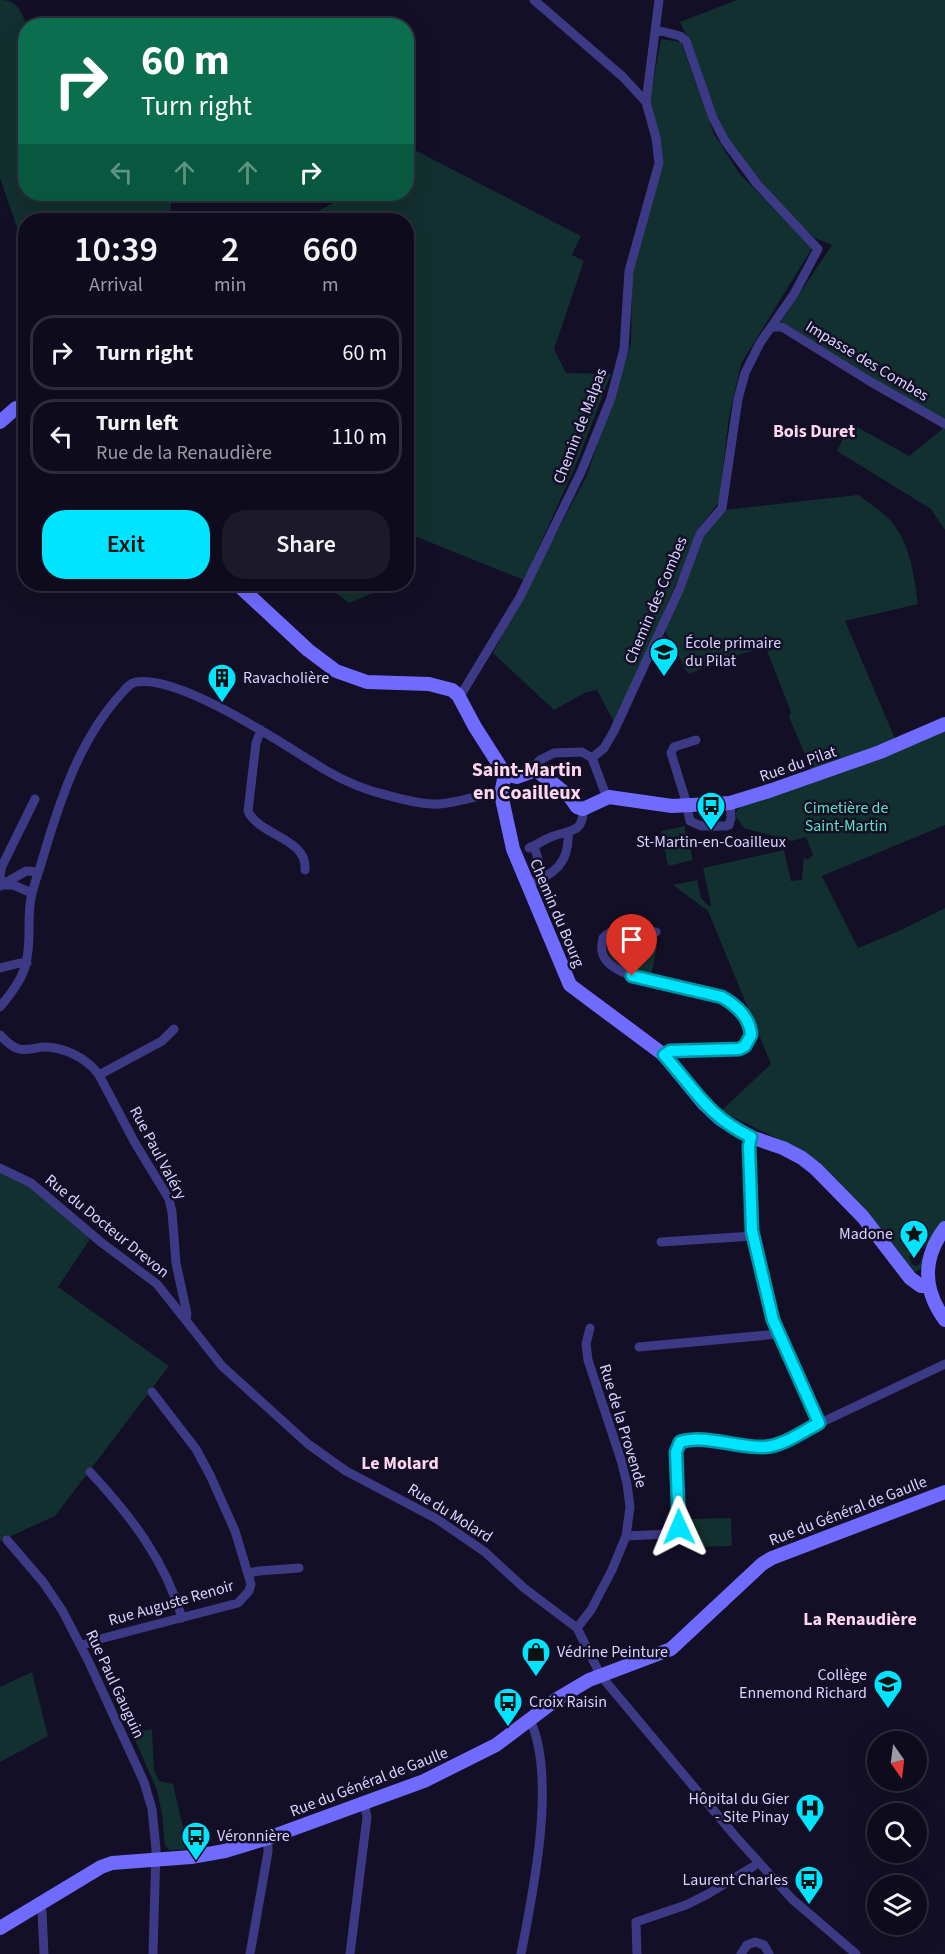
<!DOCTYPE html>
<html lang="en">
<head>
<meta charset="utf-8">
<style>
	body { margin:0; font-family:"Source Sans 3",sans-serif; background:#1c1929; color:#f1f3f6; height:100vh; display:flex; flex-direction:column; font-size:22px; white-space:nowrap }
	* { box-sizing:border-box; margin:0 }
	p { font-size:20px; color:#9b9ba3 }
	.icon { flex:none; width:33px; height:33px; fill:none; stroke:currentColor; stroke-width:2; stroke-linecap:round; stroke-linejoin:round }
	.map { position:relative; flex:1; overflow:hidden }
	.details { position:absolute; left:18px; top:213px; width:396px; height:378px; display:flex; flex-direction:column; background:#0e0b1c; border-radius:24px; box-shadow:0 6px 24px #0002,0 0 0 2px #2e2b3b }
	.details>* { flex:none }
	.hud { position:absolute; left:18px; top:18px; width:396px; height:183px; border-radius:24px; box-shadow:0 6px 24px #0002,0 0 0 2px #2e2b3b; background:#0b6e4f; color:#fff; overflow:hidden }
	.needle { width:39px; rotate:166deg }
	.fabs { position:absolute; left:867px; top:1731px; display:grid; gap:12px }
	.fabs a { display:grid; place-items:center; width:60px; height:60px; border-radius:50%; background:#0e0b1c; box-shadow:0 6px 24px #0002,0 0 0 2px #2e2b3b; font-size:30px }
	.pin { position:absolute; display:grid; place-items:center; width:51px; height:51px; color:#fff; margin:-62px -26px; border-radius:50% 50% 50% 0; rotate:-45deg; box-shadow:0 0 6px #0007 }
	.pin .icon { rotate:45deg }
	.me { position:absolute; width:66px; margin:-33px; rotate:359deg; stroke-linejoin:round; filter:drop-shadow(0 0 4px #0008) }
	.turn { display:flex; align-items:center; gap:21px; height:126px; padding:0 24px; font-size:27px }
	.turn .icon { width:78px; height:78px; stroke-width:2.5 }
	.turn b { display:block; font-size:42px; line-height:51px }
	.lanes { display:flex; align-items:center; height:57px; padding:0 24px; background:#0003; justify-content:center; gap:30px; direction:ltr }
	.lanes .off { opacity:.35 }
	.eta { display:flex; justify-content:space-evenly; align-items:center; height:102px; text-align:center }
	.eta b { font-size:36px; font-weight:600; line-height:42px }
	.primary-button { display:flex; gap:12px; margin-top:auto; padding:12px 24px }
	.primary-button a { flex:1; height:69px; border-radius:24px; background:#00e5ff; color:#111; font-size:24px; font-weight:600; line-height:69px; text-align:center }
	.primary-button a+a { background:#1c1929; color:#f1f3f6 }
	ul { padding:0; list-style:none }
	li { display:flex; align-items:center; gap:18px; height:75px; margin:0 12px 9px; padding:0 12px; border:3px solid #2e2b3b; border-radius:24px }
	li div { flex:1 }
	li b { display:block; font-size:22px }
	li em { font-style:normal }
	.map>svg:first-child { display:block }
	.green { fill:#12302f }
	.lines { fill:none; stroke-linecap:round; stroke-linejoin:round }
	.street { stroke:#3d3a85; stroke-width:9 }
	.secondary { stroke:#6f6bff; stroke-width:14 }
	.route-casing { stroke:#0095a6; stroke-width:15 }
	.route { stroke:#00e5ff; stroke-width:10 }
	.labels { text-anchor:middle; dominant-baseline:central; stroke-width:5; stroke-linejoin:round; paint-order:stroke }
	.street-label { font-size:16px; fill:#d9d4ff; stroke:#130f26 }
	.poi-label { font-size:16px; fill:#d9d4ff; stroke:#130f26; text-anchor:start }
	.park-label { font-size:16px; fill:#5fe0c0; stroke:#130f26 }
	.neighbourhood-label { font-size:18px; font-weight:bold; fill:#ffd6f0; stroke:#130f26 }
	.quarter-label { font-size:20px; font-weight:bold; fill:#ffd6f0; stroke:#130f26 }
</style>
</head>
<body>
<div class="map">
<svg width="945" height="1954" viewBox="0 0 945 1954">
	<rect width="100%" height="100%" fill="#130f26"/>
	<path class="green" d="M 0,0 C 19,0 19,11 28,25 L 26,26 L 26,194 L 172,194 L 170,220 L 26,220 L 25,251 L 0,178 Z
		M 737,0 L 945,0 L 945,421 L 864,375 L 781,321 L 832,245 L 815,238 L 788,213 L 748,167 L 728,139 L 716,114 L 691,45 L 680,22 Z
		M 661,39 L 681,42 L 714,134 L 739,173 L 812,248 L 741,364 L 729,417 L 719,502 L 700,527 L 648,650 L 615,724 L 597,690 L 584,693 L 554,710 L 493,653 L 587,475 L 631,344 L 632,275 L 662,165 L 649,105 Z
		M 407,146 L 581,236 L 572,255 L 584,261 L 554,349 L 566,373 L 611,374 L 575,467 L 524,580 L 407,533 L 406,220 L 301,220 L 350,194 L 406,194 Z
		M 850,423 L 909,456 L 945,427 L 945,530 L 931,509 L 837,451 Z
		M 858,495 C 867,502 879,509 887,517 C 910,539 914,575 918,604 L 845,621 L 896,741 L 812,771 L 789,717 L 791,712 L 766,648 L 744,653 L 688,674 L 664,629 L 707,528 L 725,510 Z
		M 324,584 L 394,584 L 349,603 Z
		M 945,730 L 945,825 L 822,876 L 858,948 L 901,930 L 945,908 L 945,1220 L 927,1246 L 911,1254 L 909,1256 L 912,1264 L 917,1266 L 920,1263 L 924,1252 L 927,1253 L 923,1268 L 915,1272 L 907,1266 L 900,1253 L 826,1170 L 804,1152 L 721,1111 L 771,1064 L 708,911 L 673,885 L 697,880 L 701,898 L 709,906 L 711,905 L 703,868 L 784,850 L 791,881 L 802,880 L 804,857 L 807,860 L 813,855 L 806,837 L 792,841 L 744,828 L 736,817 L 736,812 L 742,805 L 922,742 Z
		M 685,826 L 686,844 L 689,843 L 693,860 L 668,866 L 661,831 Z
		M 616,935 L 621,935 L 621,942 L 657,946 L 651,977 C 645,975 638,974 632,972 C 617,967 595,949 616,935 Z
		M 0,1165 L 5,1166 L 90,1239 L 58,1287 L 169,1366 L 55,1516 L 0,1541 Z
		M 731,1518 L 732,1546 L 695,1547 L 695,1538 L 689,1538 L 688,1519 Z
		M 32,1672 L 48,1736 L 0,1762 L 0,1687 Z
		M 152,1729 L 154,1769 L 159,1781 L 173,1784 L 188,1849 L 170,1850 L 165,1846 L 162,1814 L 157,1790 L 132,1733 Z"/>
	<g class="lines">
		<path class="street" d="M 534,0 L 623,77 L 646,102
			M 773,327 L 782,327 L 871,382 L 945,424
			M 459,698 L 520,597 L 582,470 L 611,398 L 624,349 L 629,271 L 659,163 L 656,138 L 646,102 L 659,0
			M 261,730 L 256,743 L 248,811 C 259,836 308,838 305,870
			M 696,740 L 674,747 L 671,753 L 685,798 L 690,821 L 701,826 L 726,826 L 729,825 L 731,818 L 730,803
			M 592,758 L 604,748 L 614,731 L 679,590 L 700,534 L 722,508 L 738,399 L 745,373 L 760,343 L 794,294 L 818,249 L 757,184 L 725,141 L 713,118 L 686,41 L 680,36 L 657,30
			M 531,770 L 540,760 L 554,753 L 582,752 L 592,758 L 607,798
			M 534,846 L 538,859
			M 529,848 C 537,845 543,840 551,837 C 568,830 584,834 583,809
			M 528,884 C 554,875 570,863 568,832
			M 2,885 L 0,875 L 2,866 L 35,799
			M 2,885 L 13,885 L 32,893
			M 0,886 L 26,871 L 38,872
			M 656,932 C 638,930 617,922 603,938 C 601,946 601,954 606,960 C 622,982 694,989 722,997 C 735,1005 745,1014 751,1029 L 749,1041 L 739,1049 L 670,1051 L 664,1055
			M 0,968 L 20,963 L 27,963
			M 0,1007 C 24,978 29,967 29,929 C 29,919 29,908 31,898 C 34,883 40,869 44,854 C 61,797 81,737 122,693 C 126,688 130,683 136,682 C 181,674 287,747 327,771 C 346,782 368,791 390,796 C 405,800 423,805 439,804 C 459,803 480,793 501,794
			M 0,1035 C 5,1040 11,1047 19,1049 C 26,1051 35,1048 42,1047 C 63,1046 87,1058 99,1075 L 135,1143 L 169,1199 L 172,1212 L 176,1263 L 187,1314 L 186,1320
			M 99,1075 L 162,1041 L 174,1029
			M 751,1137 L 749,1146 L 752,1231 L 773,1320 L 819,1423
			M 0,1168 L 31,1183 L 102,1243 L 157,1284 L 222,1366 L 308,1444 L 346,1471 L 437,1519 L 485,1552 L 524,1588 L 577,1628 L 601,1676 L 735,1836 L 792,1899 L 856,1954
			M 661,1242 L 753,1236
			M 639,1347 L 779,1334
			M 90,1472 C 130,1515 165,1560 182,1618
			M 626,1536 L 670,1534 L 678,1531 L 679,1521 L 677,1452 L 680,1442 C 708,1433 744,1452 776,1444 L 945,1364
			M 7,1540 L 43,1582 L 62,1610 L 89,1662 L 144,1782 L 152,1809 L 156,1849 L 153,1954
			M 249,1573 L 259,1571 L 299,1568
			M 577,1628 L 591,1610 L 612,1570 L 626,1536 L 630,1507 L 627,1484 L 621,1460 L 588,1360 L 586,1344 L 590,1328
			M 81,1646 L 96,1640 L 238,1603 L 249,1591 L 251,1584 L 235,1531 L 210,1475 L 196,1449 L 152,1392
			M 39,1904 L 42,1911 L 44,1954
			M 250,1954 L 268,1852 L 268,1838
			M 350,1954 L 367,1817 L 364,1803
			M 521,1954 C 533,1893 557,1777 530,1720
			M 637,1954 L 636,1922 L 686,1905 L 708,1894 L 754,1866
			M 741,1954 L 747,1945 L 755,1942 L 764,1945 L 769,1954"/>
		<path class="secondary" d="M 0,422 L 16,408 L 26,408
			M 237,584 L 308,650 L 336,671 L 367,682 L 429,684 L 452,690 L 458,695 L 475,727 L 505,774
			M 505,774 L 501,794 L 513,849 L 570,985 L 664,1055 L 704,1104 L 720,1119 L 751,1137 L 783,1148 L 802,1158 L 816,1169 L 863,1217 L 910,1278 L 921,1286 L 928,1286
			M 505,774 L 517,777 L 536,770 L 570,797 L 577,807 L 583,809 L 609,797 L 672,806 L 730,803 L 772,790 L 880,752 L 945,724
			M 945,1228 C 922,1258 923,1290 945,1320
			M 0,1928 L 101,1867 L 112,1863 L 191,1857 L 225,1851 L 268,1838 L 424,1781 L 496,1745 L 557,1699 L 589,1680 L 671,1649 L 762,1564 L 772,1558 L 945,1492"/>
	</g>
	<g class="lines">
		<g class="route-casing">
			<path id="route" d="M 632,976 L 722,997 C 736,1005 750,1017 751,1035 L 745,1046 L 739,1049 L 670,1051 L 664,1055 C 695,1089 707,1116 751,1137 L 749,1146 L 752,1231 L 773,1320 L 819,1423 C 802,1432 783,1446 764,1447 C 737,1448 705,1434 680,1442 L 676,1452 L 679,1527"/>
		</g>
		<use href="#route" class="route"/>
	</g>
	<defs>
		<g id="school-pin" transform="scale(1.5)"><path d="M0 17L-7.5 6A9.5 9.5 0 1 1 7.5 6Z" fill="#00e5ff" stroke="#130f26"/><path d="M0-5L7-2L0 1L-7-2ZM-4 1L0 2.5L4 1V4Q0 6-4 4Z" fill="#111"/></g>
		<g id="building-pin" transform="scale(1.5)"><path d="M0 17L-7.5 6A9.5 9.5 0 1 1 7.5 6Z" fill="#00e5ff" stroke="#130f26"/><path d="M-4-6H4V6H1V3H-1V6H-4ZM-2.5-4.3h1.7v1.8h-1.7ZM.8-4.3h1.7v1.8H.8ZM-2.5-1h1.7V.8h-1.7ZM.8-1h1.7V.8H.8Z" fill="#111"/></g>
		<g id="bus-pin" transform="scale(1.5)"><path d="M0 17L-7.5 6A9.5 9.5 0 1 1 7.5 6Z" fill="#00e5ff" stroke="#130f26"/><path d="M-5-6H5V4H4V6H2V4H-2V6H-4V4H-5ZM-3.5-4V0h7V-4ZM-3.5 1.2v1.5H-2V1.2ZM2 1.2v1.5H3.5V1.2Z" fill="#111"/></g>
		<g id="sight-pin" transform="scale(1.5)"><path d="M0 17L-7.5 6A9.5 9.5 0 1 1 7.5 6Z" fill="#00e5ff" stroke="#130f26"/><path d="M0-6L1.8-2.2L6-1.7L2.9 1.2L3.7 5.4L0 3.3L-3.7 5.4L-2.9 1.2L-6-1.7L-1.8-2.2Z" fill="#111"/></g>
		<g id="shop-pin" transform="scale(1.5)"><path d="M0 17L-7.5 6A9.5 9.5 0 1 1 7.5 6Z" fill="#00e5ff" stroke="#130f26"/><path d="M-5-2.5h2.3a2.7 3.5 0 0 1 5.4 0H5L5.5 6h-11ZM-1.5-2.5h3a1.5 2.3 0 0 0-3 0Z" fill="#111"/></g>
		<g id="hospital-pin" transform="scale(1.5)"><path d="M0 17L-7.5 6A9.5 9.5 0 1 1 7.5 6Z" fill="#00e5ff" stroke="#130f26"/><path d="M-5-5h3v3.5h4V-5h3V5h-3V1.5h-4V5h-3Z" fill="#111"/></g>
	</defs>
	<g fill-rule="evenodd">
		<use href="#school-pin" x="664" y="652"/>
		<use href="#building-pin" x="222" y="678"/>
		<use href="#bus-pin" x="711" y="806"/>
		<use href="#sight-pin" x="914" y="1234"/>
		<use href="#shop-pin" x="536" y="1652"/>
		<use href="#school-pin" x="888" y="1684"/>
		<use href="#bus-pin" x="508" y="1702"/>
		<use href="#hospital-pin" x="810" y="1808"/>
		<use href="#bus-pin" x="196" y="1836"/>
		<use href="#bus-pin" x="809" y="1880"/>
	</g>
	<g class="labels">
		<g class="street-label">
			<text transform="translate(867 361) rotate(31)">Impasse des Combes</text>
			<text transform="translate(580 426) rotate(-69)">Chemin de Malpas</text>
			<text transform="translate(656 600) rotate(-67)">Chemin des Combes</text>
			<text transform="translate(798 764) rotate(-19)">Rue du Pilat</text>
			<text transform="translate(557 913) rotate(67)">Chemin du Bourg</text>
			<text transform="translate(158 1153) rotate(62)">Rue Paul Valéry</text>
			<text transform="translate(107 1226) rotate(39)">Rue du Docteur Drevon</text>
			<text transform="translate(623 1426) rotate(73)">Rue de la Provende</text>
			<text transform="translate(848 1511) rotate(-21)">Rue du Général de Gaulle</text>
			<text transform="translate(450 1513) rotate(32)">Rue du Molard</text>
			<text transform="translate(171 1603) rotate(-16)">Rue Auguste Renoir</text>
			<text transform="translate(115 1684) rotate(65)">Rue Paul Gauguin</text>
			<text transform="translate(369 1782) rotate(-21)">Rue du Général de Gaulle</text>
		</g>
		<g class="poi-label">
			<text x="685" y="643">École primaire<tspan x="685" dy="18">du Pilat</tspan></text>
			<text x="243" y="678">Ravacholière</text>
			<text x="711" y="842" text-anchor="middle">St-Martin-en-Coailleux</text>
			<text x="893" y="1234" text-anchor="end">Madone</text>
			<text x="557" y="1652">Védrine Peinture</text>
			<text x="867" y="1675" text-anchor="end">Collège<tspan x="867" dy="18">Ennemond Richard</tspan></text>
			<text x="529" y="1702">Croix Raisin</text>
			<text x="789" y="1799" text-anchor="end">Hôpital du Gier<tspan x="789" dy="18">- Site Pinay</tspan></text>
			<text x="217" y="1836">Véronnière</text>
			<text x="788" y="1880" text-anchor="end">Laurent Charles</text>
		</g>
		<g class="park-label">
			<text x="846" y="808">Cimetière de<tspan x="846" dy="18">Saint-Martin</tspan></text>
		</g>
		<g class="neighbourhood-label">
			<text x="814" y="431">Bois Duret</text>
			<text x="400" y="1463">Le Molard</text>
			<text x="860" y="1619">La Renaudière</text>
		</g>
		<g class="quarter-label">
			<text x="527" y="770">Saint-Martin<tspan x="527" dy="23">en Coailleux</tspan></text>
		</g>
	</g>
</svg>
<div class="fabs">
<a><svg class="needle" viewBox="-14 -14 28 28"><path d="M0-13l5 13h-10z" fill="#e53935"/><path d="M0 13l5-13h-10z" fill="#9b9ba3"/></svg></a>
<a><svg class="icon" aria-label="search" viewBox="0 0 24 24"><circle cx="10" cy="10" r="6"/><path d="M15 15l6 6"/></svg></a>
<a><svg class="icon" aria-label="layers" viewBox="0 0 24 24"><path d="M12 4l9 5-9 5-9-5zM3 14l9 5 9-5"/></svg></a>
</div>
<div class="pin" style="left:632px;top:976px;background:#d93025"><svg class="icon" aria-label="arrive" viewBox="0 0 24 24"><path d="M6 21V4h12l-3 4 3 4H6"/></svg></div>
<svg class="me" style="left:679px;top:1527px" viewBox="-20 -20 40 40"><path d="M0-17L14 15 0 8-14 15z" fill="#00e5ff" stroke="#fff" stroke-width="4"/></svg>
<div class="hud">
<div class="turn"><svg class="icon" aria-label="right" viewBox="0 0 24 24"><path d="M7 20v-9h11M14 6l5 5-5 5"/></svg><div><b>60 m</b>Turn right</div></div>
<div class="lanes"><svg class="icon off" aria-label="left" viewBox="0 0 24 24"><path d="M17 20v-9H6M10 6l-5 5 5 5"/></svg><svg class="icon off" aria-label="ahead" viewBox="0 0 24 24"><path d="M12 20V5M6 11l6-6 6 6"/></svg><svg class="icon off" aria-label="ahead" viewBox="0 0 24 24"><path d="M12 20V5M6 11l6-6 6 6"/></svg><svg class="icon" aria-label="right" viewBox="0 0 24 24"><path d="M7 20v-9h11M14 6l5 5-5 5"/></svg></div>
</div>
<section class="details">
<div class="eta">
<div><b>10:39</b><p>Arrival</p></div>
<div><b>2</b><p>min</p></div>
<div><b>660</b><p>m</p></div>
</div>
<ul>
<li><svg class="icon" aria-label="right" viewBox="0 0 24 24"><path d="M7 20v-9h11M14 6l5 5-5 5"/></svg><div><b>Turn right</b></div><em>60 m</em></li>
<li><svg class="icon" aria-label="left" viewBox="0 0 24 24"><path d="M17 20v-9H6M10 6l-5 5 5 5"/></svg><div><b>Turn left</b><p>Rue de la Renaudière</p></div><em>110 m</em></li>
</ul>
<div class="primary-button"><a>Exit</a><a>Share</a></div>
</section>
</div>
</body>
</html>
